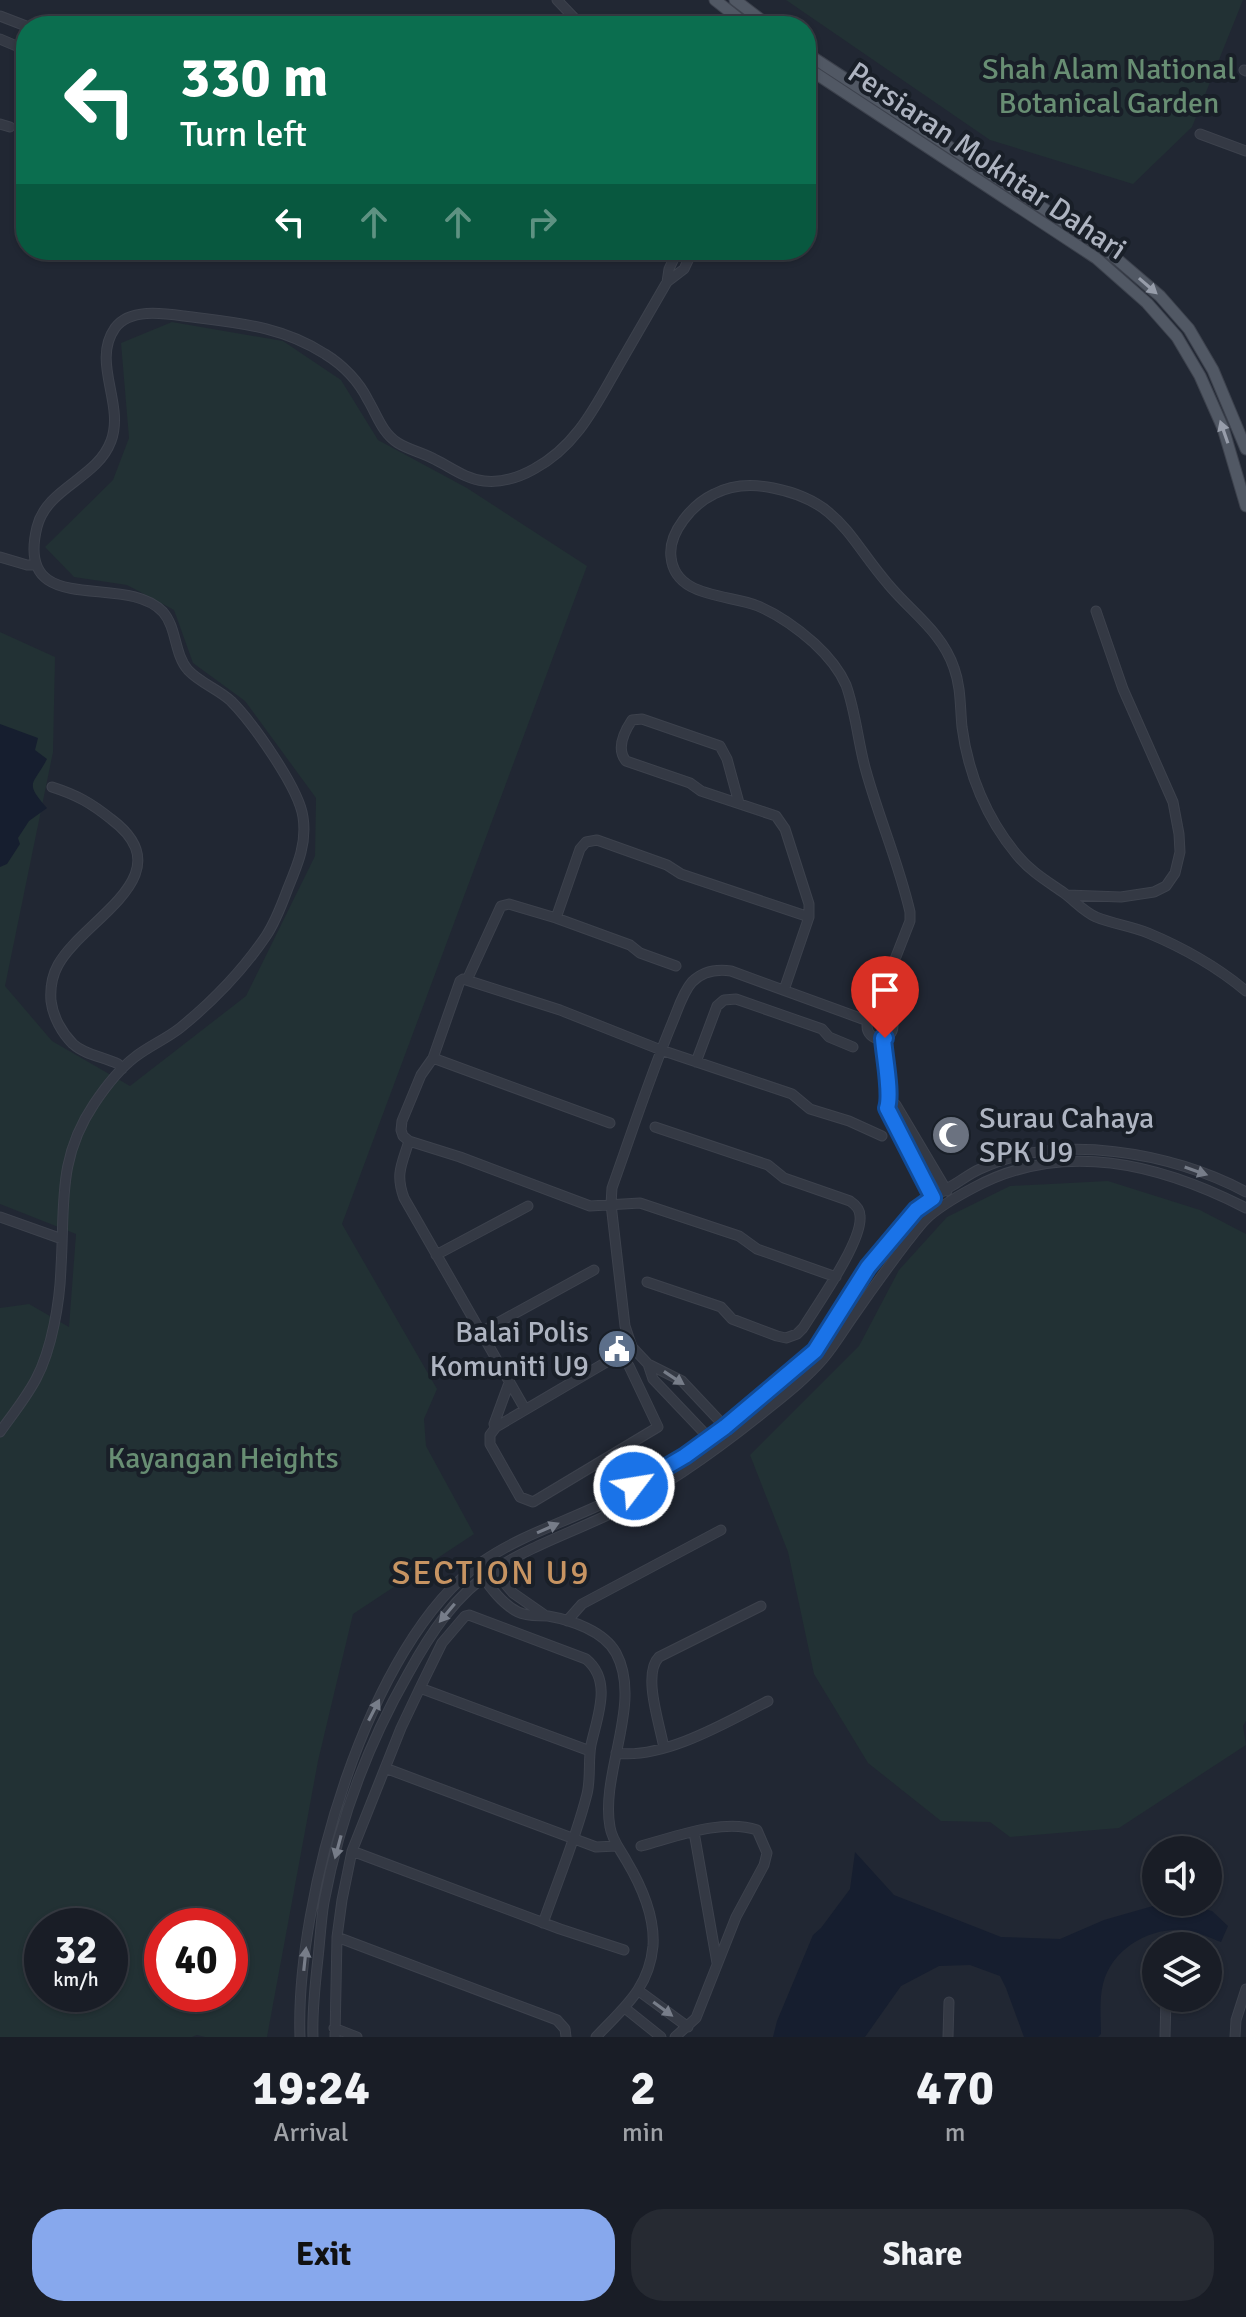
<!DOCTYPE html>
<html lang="en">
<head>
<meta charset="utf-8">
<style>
	body { margin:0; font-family:Signika,sans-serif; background:#262a32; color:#f1f3f6; height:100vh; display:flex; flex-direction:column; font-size:30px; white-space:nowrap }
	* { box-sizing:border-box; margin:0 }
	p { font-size:26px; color:#9fa2a7 }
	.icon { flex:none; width:44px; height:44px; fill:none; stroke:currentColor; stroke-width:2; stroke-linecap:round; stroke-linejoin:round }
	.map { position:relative; height:2037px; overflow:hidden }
	.drawer { display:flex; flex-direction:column; background:#191d26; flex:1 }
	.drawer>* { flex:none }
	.top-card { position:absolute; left:16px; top:16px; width:800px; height:244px; border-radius:32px; box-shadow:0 2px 6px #0004,0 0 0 2px #373b43; background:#0b6e4f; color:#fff; overflow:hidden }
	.buttons { position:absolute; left:1142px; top:1836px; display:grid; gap:16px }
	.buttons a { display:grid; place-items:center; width:80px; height:80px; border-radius:50%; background:#191d26; box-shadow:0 2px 6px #0004,0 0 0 2px #373b43; font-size:40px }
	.speed { position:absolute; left:24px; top:1908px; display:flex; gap:16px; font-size:40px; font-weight:700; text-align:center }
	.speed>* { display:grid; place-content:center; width:104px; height:104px; border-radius:50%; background:#191d26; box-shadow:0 2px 6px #0004,0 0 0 2px #373b43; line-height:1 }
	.speed small { font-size:20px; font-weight:400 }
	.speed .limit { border:12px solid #d22; background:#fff; color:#111 }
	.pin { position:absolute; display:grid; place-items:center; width:68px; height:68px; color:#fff; margin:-82px -34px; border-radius:50% 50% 50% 0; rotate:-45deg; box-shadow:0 0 8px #0007 }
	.pin .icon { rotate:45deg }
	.me { position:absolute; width:88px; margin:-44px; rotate:59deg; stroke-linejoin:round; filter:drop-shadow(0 0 6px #0008) }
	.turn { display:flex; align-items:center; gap:28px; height:168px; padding:0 32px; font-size:36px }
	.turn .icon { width:104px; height:104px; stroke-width:2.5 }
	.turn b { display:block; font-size:56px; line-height:68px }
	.lanes { display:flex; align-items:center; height:76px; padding:0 32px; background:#0003; justify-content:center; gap:40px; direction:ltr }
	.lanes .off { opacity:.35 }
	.eta { display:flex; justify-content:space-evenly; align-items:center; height:136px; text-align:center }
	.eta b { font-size:48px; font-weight:700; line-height:56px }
	.cta { display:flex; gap:16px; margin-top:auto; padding:16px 32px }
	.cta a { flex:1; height:92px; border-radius:32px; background:#87a8ed; color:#111; font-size:32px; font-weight:700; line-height:92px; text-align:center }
	.cta a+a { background:#262a32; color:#f1f3f6 }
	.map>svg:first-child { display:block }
	.green { fill:#223134; fill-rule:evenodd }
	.water { fill:#161e2f }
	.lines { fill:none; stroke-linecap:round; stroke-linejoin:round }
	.minor-casing { stroke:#3d424d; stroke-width:11 }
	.major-casing { stroke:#3d424d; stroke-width:13 }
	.minor { stroke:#343944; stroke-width:9 }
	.major { stroke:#515864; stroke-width:11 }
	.oneway { fill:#979daa }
	.oneway2 { fill:#777d89 }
	.route-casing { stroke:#114b97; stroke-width:20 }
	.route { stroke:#1a73e8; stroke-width:14 }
	.labels { text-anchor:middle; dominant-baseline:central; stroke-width:8; stroke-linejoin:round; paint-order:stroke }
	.park-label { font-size:30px; fill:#688e73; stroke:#191f28 }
	.street-label { font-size:30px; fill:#aeb4c1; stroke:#191f28 }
	.poi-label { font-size:30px; fill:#aeb4c1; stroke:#191f28; text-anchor:start }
	.quarter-label { font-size:34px; letter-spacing:2px; fill:#c79462; stroke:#191f28 }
</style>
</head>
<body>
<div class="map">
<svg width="1246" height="2037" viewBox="0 0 1246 2037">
	<rect width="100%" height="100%" fill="#212733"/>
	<path class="green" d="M 786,0 L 1243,0 L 1192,127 L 1133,184 L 990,140 Z
		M 172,322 L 283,341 L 341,380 L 378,440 L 467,488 L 587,566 L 342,1224 L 437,1389 L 424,1419 L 426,1446 L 474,1534 L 353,1614 L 318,1761 L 267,2037 L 205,2037 L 197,2035 L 192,2037 L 0,2037 L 0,1308 L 29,1304 L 69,1327 L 76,1234 L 0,1204 L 0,632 L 55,657 L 53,752 L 5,986 L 52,1041 L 130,1086 L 246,996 L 315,856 L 316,798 L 245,701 L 193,663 L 174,610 L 127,585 L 74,577 L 45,547 L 113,480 L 129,438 L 121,343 ZM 42,1926 L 110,1926 L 110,1994 L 42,1994 ZM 162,1926 L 230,1926 L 230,1994 L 162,1994 Z
		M 1108,1181 L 1200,1210 L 1246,1234 L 1246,1721 L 1243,1726 L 1246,1745 L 1119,1828 L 1010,1837 L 990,1822 L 941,1821 L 868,1763 L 814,1674 L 788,1552 L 750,1455 L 859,1346 L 899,1270 L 947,1217 L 1010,1186 Z"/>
	<path class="water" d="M 0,724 L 38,738 L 35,750 L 47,759 C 34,785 23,781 47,808 L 29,821 L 18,838 L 20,844 L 7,864 L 0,867 Z
		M 855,1852 L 894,1895 L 1001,1937 L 1060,1939 L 1104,1920 L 1153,1906 L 1183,1903 L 1212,1911 L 1228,1926 L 1221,1942 C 1210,1938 1197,1931 1185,1930 C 1150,1927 1112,1948 1103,1984 C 1099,1999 1101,2019 1101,2034 L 1098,2037 L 1024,2037 L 1006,1988 L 1000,1976 L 970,1965 L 939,1966 L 901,1986 L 865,2037 L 773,2037 L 777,2021 L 813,1935 L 821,1928 L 850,1889 Z"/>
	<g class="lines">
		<g class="minor-casing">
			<path id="minor" d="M 557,0 L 582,26
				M 0,16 L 26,26
				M 0,39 L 26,50
				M 1244,70 L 1246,71
				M 0,124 L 10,127
				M 1200,134 L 1246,151
				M 667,282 L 684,269 L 693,250
				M 0,557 L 27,565 L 36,565
				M 52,787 C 77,795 91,803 111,819 C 186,875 83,919 58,965 C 52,976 50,988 51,1001 C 53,1017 62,1033 73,1044 C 85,1055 104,1057 118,1064 L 122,1069
				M 739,803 L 727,759 L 720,746 L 642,719 L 632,720 C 624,732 616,749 626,761 L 690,783 L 701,791 L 776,816 L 785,829 L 809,904 L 809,917 L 784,990
				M 1067,895 L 1121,897 L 1154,892 L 1166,886 L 1175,873 L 1180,852 L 1179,834 L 1173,802 L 1123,689 L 1096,611
				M 556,918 L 580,849 L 586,842 L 597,840 L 667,865 L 681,874 L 809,917
				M 467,980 L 501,906 L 509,904 L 556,918 L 630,945 L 640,953 L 676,966
				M867 1026a13 13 0 1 1 26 0a13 13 0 1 1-26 0Z
				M 874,1014 L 884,997 L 888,977 L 910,921 L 910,912 C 899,864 879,818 866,771 C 858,743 856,713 846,685 C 839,669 827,655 814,643 C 797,628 779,615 758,606 C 728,594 675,598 671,557 C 668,532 693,504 714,494 C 733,484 754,484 773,488 C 840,501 849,539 888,584 C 911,612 942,632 954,668 C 961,687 960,707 962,727 C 968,774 987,819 1017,855 C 1031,872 1047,881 1064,893 C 1075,901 1083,911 1096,917 C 1113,924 1131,926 1148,933 C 1184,948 1216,966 1246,991
				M 883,1038 L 890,1100 L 887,1108 L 898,1131 L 936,1202
				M 433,1058 L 610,1123
				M 696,1062 L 717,1006 L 724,1000 L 736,999 L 822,1029 L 829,1037 L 853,1047
				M 890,1100 L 896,1105 L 947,1191
				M 409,1141 C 402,1164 395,1174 404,1198 L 525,1409
				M 0,1217 L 62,1239
				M 436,1255 L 528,1206
				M 836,1277 L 757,1249 L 739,1236 L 640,1203 L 590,1206 L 460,1157 L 409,1141 L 403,1136 L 401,1130 L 402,1121 L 421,1075 L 433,1058 L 460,981 L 463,979 L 560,1010 L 661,1050 L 792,1094 L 810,1109 L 849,1121 L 882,1136
				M 647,1282 L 721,1307 L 732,1319 L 777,1336 L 786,1338 L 797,1334 L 803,1328 C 817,1305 863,1241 860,1216 C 860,1209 856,1205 850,1201 L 784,1178 L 768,1165 L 655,1127
				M 481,1332 L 594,1270
				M 648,1364 L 653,1379 L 711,1440
				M 509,1383 L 494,1424 L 496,1427 L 490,1435 L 490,1444 L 520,1497 L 533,1502 L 658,1427 L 629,1366
				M 496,1427 L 632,1347
				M 729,1431 L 682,1381 L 648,1364 L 632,1347 L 625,1326 L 611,1204 L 612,1188 C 632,1132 650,1076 673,1021 C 678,1009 683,992 692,982 C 703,971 717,969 731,971 L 868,1021
				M 0,1432 C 12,1415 26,1398 36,1379 C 52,1349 60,1301 61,1267 C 65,1205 57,1159 94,1104 C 106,1086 118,1070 135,1057 C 149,1046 166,1039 180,1028 C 212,1002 243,970 266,936 C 276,921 282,904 288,888 C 298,864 307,843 303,817 C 299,788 252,722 231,701 C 218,689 200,683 188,670 C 174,654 177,628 163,612 C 125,571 14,621 37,527 C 47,487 97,479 111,441 C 125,404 91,362 115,328 C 129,308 163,313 184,316 C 236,323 280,325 325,354 C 343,365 359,382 368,400 C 377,415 382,433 398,443 C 409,450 424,453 436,460 C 452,468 466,479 484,481 C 502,483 518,478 534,469 C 577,446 596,405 619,365 C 635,337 651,310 667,282 L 669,269 L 678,250
				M 490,1566 L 513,1593 L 546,1616
				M 480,1573 C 490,1587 502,1604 518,1612 C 528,1617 538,1615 548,1616 C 571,1620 604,1631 616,1653 C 643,1703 600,1773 610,1827 C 612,1840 620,1849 626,1860 C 641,1885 655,1917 653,1946 C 649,1989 623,2008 596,2037
				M 567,1621 L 582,1604 L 721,1530
				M 420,1688 L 590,1751
				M 664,1748 C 660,1725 642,1674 659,1657 L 761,1606
				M 616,1753 C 663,1760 727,1722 768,1701
				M 385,1768 L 596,1847 L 616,1846
				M 694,1832 L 717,1963
				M 641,1846 C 675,1837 723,1818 757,1830 L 767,1853 L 764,1865 L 736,1917 L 696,2018 L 675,2037
				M 352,1851 L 560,1929 L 624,1950
				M 337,1937 L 557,2020 L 565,2029 L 566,2037
				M 639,1991 L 688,2027
				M 626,2009 L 661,2037
				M 334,2028 L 357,2037
				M 300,2037 C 295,1902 367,1642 482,1562 C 519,1536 565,1522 606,1502 C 657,1477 706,1443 751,1406 C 771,1389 800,1370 816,1349 C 835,1324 849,1295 867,1269 C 881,1250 897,1231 914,1214 C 924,1202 941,1192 955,1184 C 963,1179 971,1173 980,1169 C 1058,1132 1172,1152 1246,1192
				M 313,2037 C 312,2011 315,1985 318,1958 C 320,1940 321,1920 324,1902 C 339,1822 368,1744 408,1674 C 430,1634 455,1595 494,1570 C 532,1545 576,1531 616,1511 C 667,1486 715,1451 759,1416 C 781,1398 805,1380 823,1359 C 834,1346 843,1331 852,1318 C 870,1292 888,1267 907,1242 C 913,1235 918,1227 925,1220 C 938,1207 956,1197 973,1188 C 1063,1139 1160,1164 1246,1208
				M 335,2037 L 337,1937 L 342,1900 L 352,1851 L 401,1728 L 420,1688 L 442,1643 L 465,1616 L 469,1615 L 586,1659 C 613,1681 597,1717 591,1745 C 588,1761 591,1778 587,1794 C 576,1838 558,1880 543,1923
				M 948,2037 L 949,2002
				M 1165,2037 L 1166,1998
				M 1235,2037 L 1236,2020 L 1246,1989"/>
		</g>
		<g class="major-casing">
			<path id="major" d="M 715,0 L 748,26
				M 735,0 L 769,26
				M 806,53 L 1104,248 L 1160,296 L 1189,329 L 1213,370 L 1246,449
				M 806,67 L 1096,258 L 1147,303 L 1177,337 L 1200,376 L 1223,428 L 1246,506"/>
		</g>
		<use href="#minor" class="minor"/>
		<use href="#major" class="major"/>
	</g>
	<defs><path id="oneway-solid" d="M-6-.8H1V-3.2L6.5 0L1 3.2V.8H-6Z" transform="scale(2)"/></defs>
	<g class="oneway">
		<use href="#oneway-solid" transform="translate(1148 286) rotate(41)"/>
		<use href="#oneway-solid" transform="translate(1224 432) rotate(-109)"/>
	</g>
	<g class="oneway2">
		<use href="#oneway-solid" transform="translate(1196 1171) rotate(19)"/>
		<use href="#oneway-solid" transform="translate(674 1378) rotate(33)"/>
		<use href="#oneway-solid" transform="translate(548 1528) rotate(-24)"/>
		<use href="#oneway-solid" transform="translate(447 1613) rotate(130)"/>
		<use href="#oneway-solid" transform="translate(374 1710) rotate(-63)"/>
		<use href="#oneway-solid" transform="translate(338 1847) rotate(105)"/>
		<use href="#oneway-solid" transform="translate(305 1959) rotate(-84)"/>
		<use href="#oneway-solid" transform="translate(663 2009) rotate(36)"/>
	</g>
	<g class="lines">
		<g class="route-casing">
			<path id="route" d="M 634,1486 L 685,1456 L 725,1427 L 815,1351 L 868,1267 L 916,1210 L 933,1198 L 887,1108 C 892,1094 884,1055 883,1038 L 885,1038"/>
		</g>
		<use href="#route" class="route"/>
	</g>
	<defs>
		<g id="mosque-disc" transform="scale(2)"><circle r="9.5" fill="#6b7280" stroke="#191f28"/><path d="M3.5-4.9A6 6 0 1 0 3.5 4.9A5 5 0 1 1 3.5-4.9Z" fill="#fff"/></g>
		<g id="civic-disc" transform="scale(2)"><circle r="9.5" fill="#5c6f8a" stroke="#191f28"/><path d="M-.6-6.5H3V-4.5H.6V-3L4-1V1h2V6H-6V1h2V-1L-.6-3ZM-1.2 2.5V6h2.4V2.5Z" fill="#fff"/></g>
	</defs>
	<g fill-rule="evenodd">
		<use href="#mosque-disc" x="951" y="1135"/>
		<use href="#civic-disc" x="617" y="1349"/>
	</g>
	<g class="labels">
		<g class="park-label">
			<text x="1109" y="69">Shah Alam National<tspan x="1109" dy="34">Botanical Garden</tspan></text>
			<text x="223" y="1458">Kayangan Heights</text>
		</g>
		<g class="street-label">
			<text transform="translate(987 161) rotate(34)">Persiaran Mokhtar Dahari</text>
		</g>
		<g class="poi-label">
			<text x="979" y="1118">Surau Cahaya<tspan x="979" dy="34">SPK U9</tspan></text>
			<text x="589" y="1332" text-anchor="end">Balai Polis<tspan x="589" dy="34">Komuniti U9</tspan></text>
		</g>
		<g class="quarter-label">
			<text x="491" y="1573">SECTION U9</text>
		</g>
	</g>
</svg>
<div class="buttons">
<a><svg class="icon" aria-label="sound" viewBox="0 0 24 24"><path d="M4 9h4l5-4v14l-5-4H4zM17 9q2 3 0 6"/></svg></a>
<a><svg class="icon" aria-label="layers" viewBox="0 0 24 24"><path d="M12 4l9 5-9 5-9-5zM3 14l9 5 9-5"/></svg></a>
</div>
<div class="speed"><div>32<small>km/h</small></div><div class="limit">40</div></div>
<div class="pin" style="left:885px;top:1038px;background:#d93025"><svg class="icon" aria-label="arrive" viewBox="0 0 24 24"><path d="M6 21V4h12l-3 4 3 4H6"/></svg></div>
<svg class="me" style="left:634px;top:1486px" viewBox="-20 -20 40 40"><circle r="17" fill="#1a73e8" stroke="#fff" stroke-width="3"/><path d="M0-11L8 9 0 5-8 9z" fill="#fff"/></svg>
<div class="top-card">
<div class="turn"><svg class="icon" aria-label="left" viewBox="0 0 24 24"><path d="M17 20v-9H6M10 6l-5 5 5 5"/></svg><div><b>330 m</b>Turn left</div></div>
<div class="lanes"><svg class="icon" aria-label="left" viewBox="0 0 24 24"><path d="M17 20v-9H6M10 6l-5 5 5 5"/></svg><svg class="icon off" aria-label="ahead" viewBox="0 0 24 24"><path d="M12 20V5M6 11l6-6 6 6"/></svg><svg class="icon off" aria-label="ahead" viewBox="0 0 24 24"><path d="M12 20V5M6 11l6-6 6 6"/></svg><svg class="icon off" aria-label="right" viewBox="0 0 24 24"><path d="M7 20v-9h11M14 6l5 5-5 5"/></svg></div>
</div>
</div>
<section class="drawer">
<div class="eta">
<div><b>19:24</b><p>Arrival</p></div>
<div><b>2</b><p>min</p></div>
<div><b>470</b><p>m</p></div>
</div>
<div class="cta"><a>Exit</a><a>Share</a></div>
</section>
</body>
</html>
